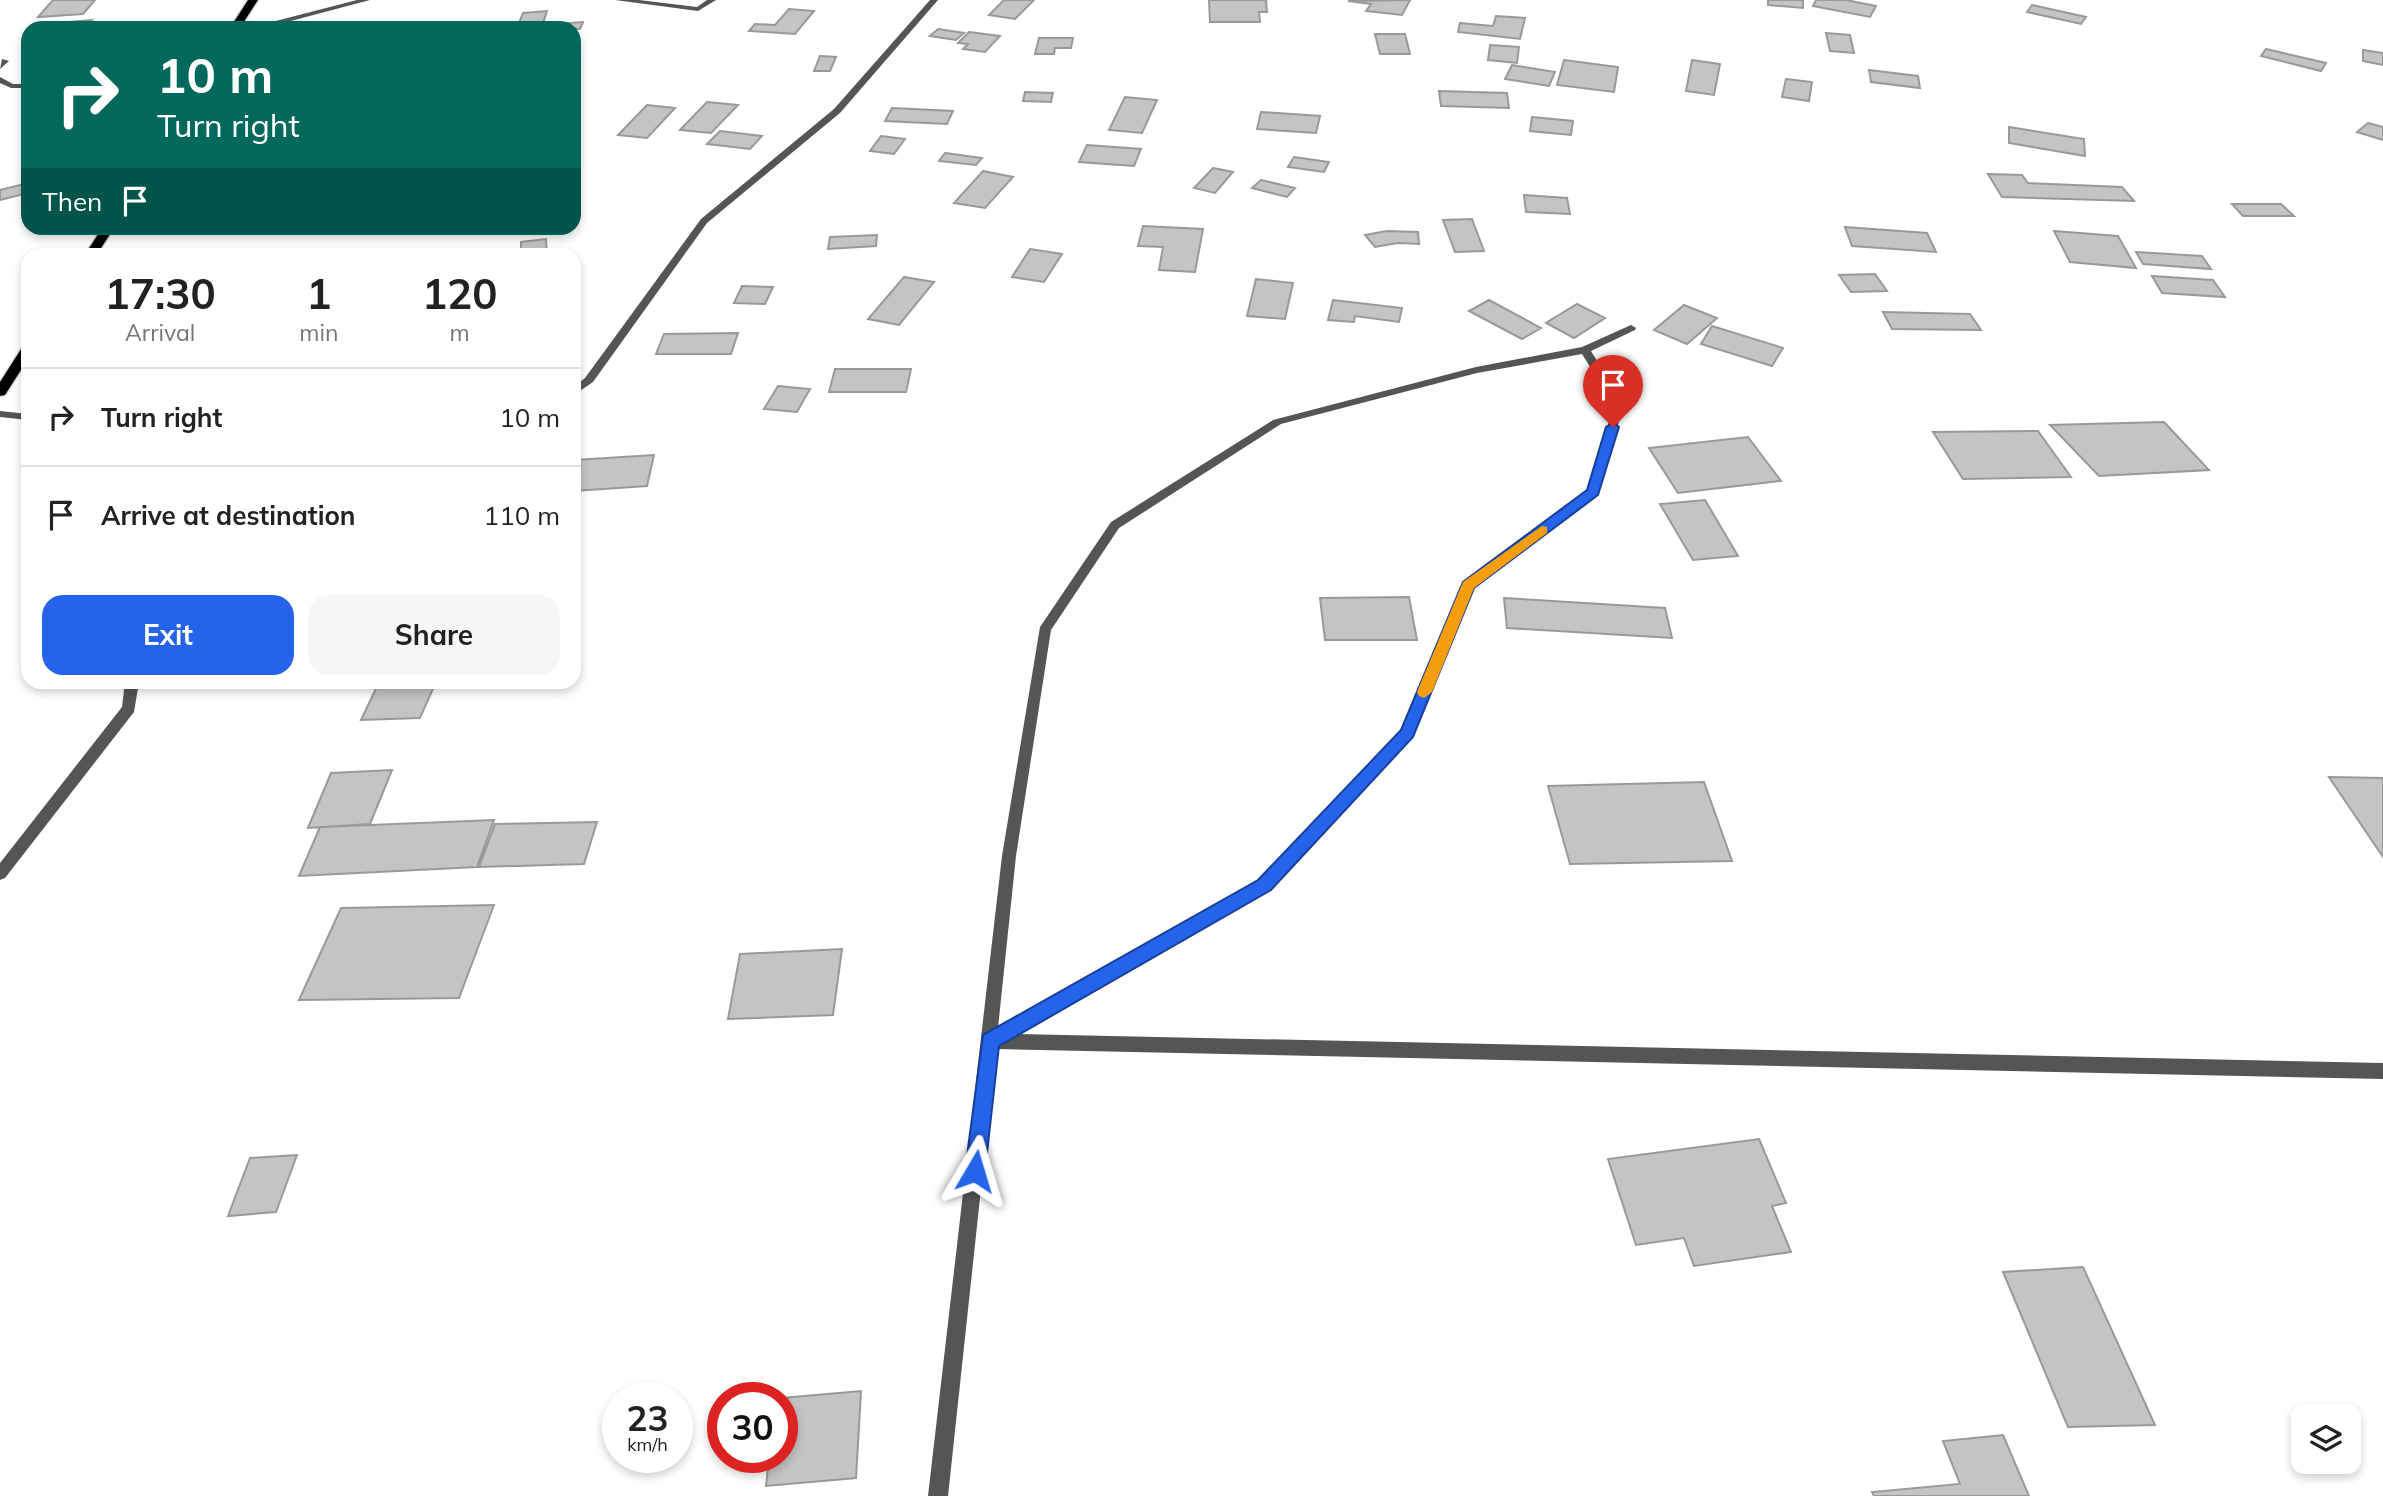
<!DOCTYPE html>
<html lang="en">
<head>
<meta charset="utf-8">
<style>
	body { margin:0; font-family:Mulish,sans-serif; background:#f6f6f6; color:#222; height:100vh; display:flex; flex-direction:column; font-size:26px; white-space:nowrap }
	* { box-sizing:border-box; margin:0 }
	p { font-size:23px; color:#767676 }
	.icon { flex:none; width:38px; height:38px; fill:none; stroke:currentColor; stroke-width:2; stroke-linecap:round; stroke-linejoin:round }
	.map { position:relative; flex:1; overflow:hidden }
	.drawer { position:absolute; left:21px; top:248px; width:560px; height:441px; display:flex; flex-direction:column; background:#fff; border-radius:21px; box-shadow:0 4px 10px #0003 }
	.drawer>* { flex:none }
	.hud { position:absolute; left:21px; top:21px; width:560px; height:214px; border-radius:21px; box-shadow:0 4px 10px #0003; background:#00695c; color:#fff; overflow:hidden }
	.tools { position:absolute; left:2291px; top:1404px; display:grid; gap:14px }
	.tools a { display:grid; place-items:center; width:70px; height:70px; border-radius:14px; background:#fff; box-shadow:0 4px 10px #0003; font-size:35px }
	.speed { position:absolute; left:602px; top:1382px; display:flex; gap:14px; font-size:35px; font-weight:700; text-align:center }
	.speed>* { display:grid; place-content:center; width:91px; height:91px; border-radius:50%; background:#fff; box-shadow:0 4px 10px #0003; line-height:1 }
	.speed small { font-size:18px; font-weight:400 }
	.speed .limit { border:10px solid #d22; background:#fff; color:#111 }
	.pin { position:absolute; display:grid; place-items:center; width:60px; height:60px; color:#fff; margin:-72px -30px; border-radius:50% 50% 50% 0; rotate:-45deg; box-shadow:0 0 7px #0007 }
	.pin .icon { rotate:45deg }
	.me { position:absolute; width:77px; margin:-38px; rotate:7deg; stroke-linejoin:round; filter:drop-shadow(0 0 5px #0008) }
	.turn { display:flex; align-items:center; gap:24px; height:147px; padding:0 21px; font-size:32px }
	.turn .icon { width:91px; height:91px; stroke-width:2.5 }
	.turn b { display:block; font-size:49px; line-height:60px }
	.then { display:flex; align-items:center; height:66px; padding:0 21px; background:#0003; gap:14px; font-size:26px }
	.eta { display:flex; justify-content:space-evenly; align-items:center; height:119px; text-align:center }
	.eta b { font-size:42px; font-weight:700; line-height:49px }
	.primary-button { display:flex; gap:14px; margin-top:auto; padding:14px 21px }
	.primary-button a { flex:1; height:80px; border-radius:21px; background:#2563eb; color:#fff; font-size:28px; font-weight:700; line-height:80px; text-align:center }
	.primary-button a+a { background:#f6f6f6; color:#222 }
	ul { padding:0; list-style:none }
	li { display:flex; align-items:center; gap:21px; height:98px; padding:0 21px; border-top:2px solid #e0e0e0 }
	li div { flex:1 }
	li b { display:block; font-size:26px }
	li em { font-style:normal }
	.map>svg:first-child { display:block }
	.building { fill:#c4c4c4; stroke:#999; stroke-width:2 }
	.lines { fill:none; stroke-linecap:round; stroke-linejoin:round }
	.primary-casing { stroke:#dbdbdb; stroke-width:3 }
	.street { fill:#555; fill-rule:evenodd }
	.primary { fill:#000; fill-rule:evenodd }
	.route { fill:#2563eb; stroke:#184099; stroke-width:2 }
	.slow { fill:#f59e0b }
</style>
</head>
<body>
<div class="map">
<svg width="2383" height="1496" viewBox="0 0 2383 1496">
	<rect width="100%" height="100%" fill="#fff"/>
	<path class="building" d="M 53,0 L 95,0 L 83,14 L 38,17 Z
		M 1004,0 L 1034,0 L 1015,19 L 989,15 Z
		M 1209,0 L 1266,0 L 1267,12 L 1259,12 L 1260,22 L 1210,22 Z
		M 1410,0 L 1402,15 L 1366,11 L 1371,4 L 1348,1 Z
		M 1768,0 L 1803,0 L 1803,8 L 1768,5 Z
		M 1816,0 L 1846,0 L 1876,6 L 1870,17 L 1813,6 Z
		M 2032,5 L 2086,17 L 2081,24 L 2027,12 Z
		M 789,9 L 814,11 L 795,34 L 749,31 L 755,24 L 775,25 Z
		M 547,11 L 542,26 L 517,28 L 523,13 Z
		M 1496,16 L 1525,18 L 1520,39 L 1458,32 L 1460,23 L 1493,26 Z
		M 92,20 L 86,28 L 55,28 L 59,23 Z
		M 583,22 L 580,29 L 553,28 L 555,24 Z
		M 938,29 L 964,33 L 956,40 L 930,36 Z
		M 969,32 L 1000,36 L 985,52 L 963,49 L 968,44 L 958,43 Z
		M 1826,33 L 1850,35 L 1854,53 L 1830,51 Z
		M 1375,34 L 1405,34 L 1410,54 L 1380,54 Z
		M 1039,38 L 1073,38 L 1071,48 L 1055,48 L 1054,54 L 1035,54 Z
		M 1490,45 L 1519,47 L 1517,63 L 1488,60 Z
		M 2266,49 L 2326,63 L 2321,71 L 2261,56 Z
		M 2363,50 L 2383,53 L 2383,65 L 2363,61 Z
		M 820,56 L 836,57 L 830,71 L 814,71 Z
		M 1564,60 L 1618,67 L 1614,92 L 1557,85 Z
		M 1692,60 L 1720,64 L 1714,95 L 1686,91 Z
		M 1512,65 L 1555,72 L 1549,86 L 1505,79 Z
		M 1869,70 L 1918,76 L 1920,88 L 1871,82 Z
		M 1786,79 L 1812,82 L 1809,101 L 1782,97 Z
		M 1439,91 L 1507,93 L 1509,108 L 1441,106 Z
		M 1025,92 L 1053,93 L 1051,102 L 1023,101 Z
		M 1125,97 L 1157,100 L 1142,133 L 1109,130 Z
		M 707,102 L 738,105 L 711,133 L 680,130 Z
		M 647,105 L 675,108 L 647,138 L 618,135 Z
		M 892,108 L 953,111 L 947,124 L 885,121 Z
		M 1261,112 L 1320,116 L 1316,133 L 1257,129 Z
		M 1532,117 L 1573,121 L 1571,135 L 1530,131 Z
		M 2368,123 L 2383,127 L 2383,140 L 2357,132 Z
		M 2009,127 L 2084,139 L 2085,156 L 2009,143 Z
		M 720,131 L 762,136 L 750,149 L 707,144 Z
		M 881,136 L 905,139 L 894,154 L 870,151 Z
		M 1087,145 L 1141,149 L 1134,166 L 1079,162 Z
		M 945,153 L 982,158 L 976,165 L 939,161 Z
		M 1294,157 L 1329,162 L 1324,172 L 1288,167 Z
		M 1213,168 L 1233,172 L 1215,193 L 1194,188 Z
		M 983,171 L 1013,177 L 985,208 L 954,203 Z
		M 1988,174 L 2022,175 L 2028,183 L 2122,187 L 2134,201 L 2002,197 Z
		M 1261,180 L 1295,188 L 1287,197 L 1252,188 Z
		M 28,183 L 28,193 L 0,200 L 0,190 Z
		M 1524,195 L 1567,198 L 1570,214 L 1526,212 Z
		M 2232,204 L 2281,204 L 2294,216 L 2243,216 Z
		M 1472,219 L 1484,251 L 1455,252 L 1443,220 Z
		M 1143,226 L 1203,229 L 1195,272 L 1159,270 L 1163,247 L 1138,246 Z
		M 1845,227 L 1927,233 L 1936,252 L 1852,246 Z
		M 1387,231 L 1418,232 L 1419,244 L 1398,243 L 1375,247 L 1365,235 Z
		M 2054,231 L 2118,236 L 2136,268 L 2070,262 Z
		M 877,235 L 876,246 L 828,249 L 830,237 Z
		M 546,239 L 547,256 L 521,256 L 521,242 Z
		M 1030,249 L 1062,254 L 1044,282 L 1012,277 Z
		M 2136,252 L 2202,256 L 2211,269 L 2143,264 Z
		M 1875,274 L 1887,291 L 1851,292 L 1839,275 Z
		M 2152,276 L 2213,280 L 2225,297 L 2162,293 Z
		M 904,277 L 934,282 L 899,325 L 868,319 Z
		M 1256,279 L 1293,283 L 1285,319 L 1247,316 Z
		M 742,286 L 773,287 L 765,304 L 734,303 Z
		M 1333,300 L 1402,308 L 1399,322 L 1355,316 L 1354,322 L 1328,320 Z
		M 1489,300 L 1541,328 L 1522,339 L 1469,311 Z
		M 1577,304 L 1605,318 L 1574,338 L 1546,323 Z
		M 1684,305 L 1717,318 L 1687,344 L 1654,330 Z
		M 1883,312 L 1970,314 L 1981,330 L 1892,329 Z
		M 1712,326 L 1783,348 L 1772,366 L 1701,344 Z
		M 738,333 L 731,354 L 656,354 L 664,334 Z
		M 835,369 L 911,369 L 906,392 L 829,392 Z
		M 778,386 L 810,389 L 797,412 L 764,409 Z
		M 2164,422 L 2209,470 L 2099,476 L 2050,425 Z
		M 2038,431 L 2071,477 L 1963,479 L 1933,432 Z
		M 1748,437 L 1781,481 L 1678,493 L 1649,448 Z
		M 654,455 L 647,486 L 574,491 L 574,460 Z
		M 1705,500 L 1738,556 L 1693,560 L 1660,504 Z
		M 1409,597 L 1417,640 L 1325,640 L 1320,598 Z
		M 1504,598 L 1665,608 L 1672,638 L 1507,628 Z
		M 379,682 L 436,682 L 420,718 L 361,720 Z
		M 392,770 L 370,824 L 308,828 L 331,773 Z
		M 2329,777 L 2383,778 L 2383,857 Z
		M 1704,782 L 1732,861 L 1570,864 L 1548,786 Z
		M 494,820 L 477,867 L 299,876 L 320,827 Z
		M 597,822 L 584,864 L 479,867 L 495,824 Z
		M 494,905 L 459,998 L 299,1000 L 341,908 Z
		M 842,949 L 833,1015 L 728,1019 L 740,954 Z
		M 1759,1139 L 1786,1203 L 1772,1206 L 1791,1252 L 1694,1266 L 1684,1238 L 1636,1245 L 1608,1159 Z
		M 297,1155 L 276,1212 L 228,1216 L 250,1158 Z
		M 2083,1267 L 2155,1425 L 2068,1427 L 2003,1272 Z
		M 861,1391 L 856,1478 L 766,1486 L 769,1458 L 782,1458 L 782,1398 Z
		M 2003,1435 L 2029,1496 L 1874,1496 L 1872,1492 L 1960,1484 L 1943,1441 Z"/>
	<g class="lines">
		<g class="primary-casing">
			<path id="primary" d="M 248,0 L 258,0 L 240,28 L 230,28 Z
				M 102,228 L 114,228 L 96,256 L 84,256 Z
				M 28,345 L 28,359 L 5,395 L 0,396 L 0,382 L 23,346 Z"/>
		</g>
		<path class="street" d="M 357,0 L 370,0 L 268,27 L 232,27 L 236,25 L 268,23 Z
			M 615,0 L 639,0 L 697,7 L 707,0 L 716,0 L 698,11 Z
			M 930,0 L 938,0 L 840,113 L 707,223 L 593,382 L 574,395 L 574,387 L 585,378 L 701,219 L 834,109 Z
			M 2,59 L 9,61 L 0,69 Z
			M 0,77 L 13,84 L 28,84 L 28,88 L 11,88 L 0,83 Z
			M 1631,325 L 1636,328 L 1635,330 L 1591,351 L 1624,405 L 1597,495 L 1473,588 L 1412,737 L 1270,889 L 1018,1034 L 2383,1063 L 2383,1079 L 996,1049 L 948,1496 L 928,1496 L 1002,856 L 1040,627 L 1111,522 L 1273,420 L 1476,367 L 1582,347 ZM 1582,354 L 1614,405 L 1588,490 L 1464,583 L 1401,730 L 1260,881 L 998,1028 L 1016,856 L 1051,630 L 1119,528 L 1281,424 L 1477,373 Z
			M 0,411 L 28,414 L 28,420 L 0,417 Z
			M 125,682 L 139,682 L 134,712 L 5,878 L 0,880 L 0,863 L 122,707 Z"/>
		<use href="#primary" class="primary"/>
	</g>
	<path class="route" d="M 1613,423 L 1619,427 L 1598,495 L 1474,588 L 1413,737 L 1271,890 L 999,1046 L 985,1171 L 982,1177 L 975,1180 L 968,1177 L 965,1171 L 983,1035 L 1258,880 L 1401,730 L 1463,582 L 1587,490 L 1606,427 Z"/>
	<path class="slow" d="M 1542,526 L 1547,527 L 1547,533 L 1474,588 L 1432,692 L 1424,698 L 1419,696 L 1417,692 L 1463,582 Z"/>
</svg>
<div class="tools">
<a><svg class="icon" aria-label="layers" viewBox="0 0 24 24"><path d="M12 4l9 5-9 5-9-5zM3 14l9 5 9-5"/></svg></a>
</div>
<div class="speed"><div>23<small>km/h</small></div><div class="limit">30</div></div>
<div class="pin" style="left:1613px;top:427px;background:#d93025"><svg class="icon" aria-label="arrive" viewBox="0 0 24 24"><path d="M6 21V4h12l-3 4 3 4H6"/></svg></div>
<svg class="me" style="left:975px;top:1171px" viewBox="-20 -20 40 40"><path d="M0-17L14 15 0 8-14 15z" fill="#2563eb" stroke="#fff" stroke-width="4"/></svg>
<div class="hud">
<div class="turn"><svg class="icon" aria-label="right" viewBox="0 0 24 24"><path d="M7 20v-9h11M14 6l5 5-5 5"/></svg><div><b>10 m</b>Turn right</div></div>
<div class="then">Then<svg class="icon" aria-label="arrive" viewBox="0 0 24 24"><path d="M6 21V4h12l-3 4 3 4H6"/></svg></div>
</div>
<section class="drawer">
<div class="eta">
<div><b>17:30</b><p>Arrival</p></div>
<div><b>1</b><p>min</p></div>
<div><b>120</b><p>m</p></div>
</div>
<ul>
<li><svg class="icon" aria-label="right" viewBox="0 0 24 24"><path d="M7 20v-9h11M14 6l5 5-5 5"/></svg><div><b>Turn right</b></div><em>10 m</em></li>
<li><svg class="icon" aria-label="arrive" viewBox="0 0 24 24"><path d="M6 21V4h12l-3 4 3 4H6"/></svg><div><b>Arrive at destination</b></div><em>110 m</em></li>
</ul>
<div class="primary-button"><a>Exit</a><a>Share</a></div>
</section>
</div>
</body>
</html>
